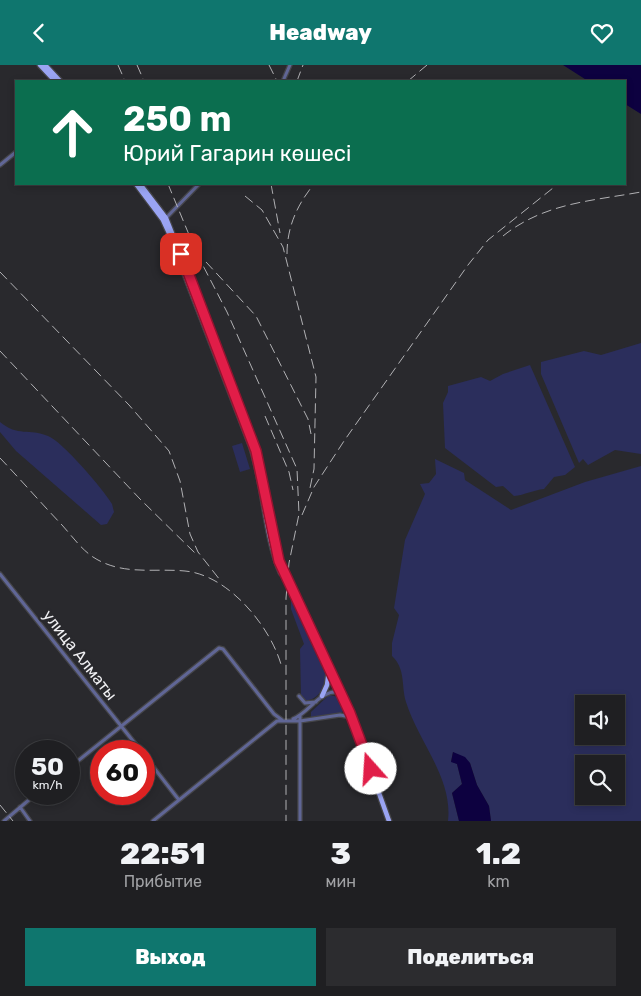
<!DOCTYPE html>
<html lang="ru">
<head>
<meta charset="utf-8">
<style>
	body { margin:0; font-family:Rubik,sans-serif; background:#2c2c2f; color:#f1f3f6; height:100vh; display:flex; flex-direction:column; font-size:19px; white-space:nowrap }
	* { box-sizing:border-box; margin:0 }
	p { font-size:16px; color:#a1a2a5 }
	.icon { flex:none; width:28px; height:28px; fill:none; stroke:currentColor; stroke-width:2; stroke-linecap:round; stroke-linejoin:round }
	.map { position:relative; height:756px; overflow:hidden }
	.side { display:flex; flex-direction:column; background:#1f1f22; flex:1 }
	.side>* { flex:none }
	.guide { position:absolute; left:15px; top:15px; width:611px; height:105px; border-radius:0px; box-shadow:0 2px 8px #0003,0 0 0 1px #3c3d40; background:#0b6e4f; color:#fff; overflow:hidden }
	.buttons { position:absolute; left:575px; top:630px; display:grid; gap:10px }
	.buttons a { display:grid; place-items:center; width:50px; height:50px; border-radius:0px; background:#1f1f22; box-shadow:0 2px 8px #0003,0 0 0 1px #3c3d40; font-size:25px }
	.speed { position:absolute; left:15px; top:675px; display:flex; gap:10px; font-size:25px; font-weight:700; text-align:center }
	.speed>* { display:grid; place-content:center; width:65px; height:65px; border-radius:50%; background:#1f1f22; box-shadow:0 2px 8px #0003,0 0 0 1px #3c3d40; line-height:1 }
	.speed small { font-size:12px; font-weight:400 }
	.speed .limit { border:8px solid #d22; background:#fff; color:#111 }
	.pin { position:absolute; display:grid; place-items:center; width:42px; height:42px; color:#fff; margin:-21px; border-radius:10px; box-shadow:0 2px 8px #0006 }
	.me { position:absolute; width:55px; margin:-28px; rotate:341deg; stroke-linejoin:round; filter:drop-shadow(0 0 4px #0008) }
	.turn { display:flex; align-items:center; gap:18px; height:105px; padding:0 25px; font-size:22px }
	.turn .icon { width:65px; height:65px; stroke-width:2.5 }
	.turn b { display:block; font-size:35px; line-height:42px }
	.eta { display:flex; justify-content:space-evenly; align-items:center; height:85px; text-align:center }
	.eta b { font-size:30px; font-weight:800; line-height:35px }
	.primary-button { display:flex; gap:10px; margin-top:auto; padding:10px 25px }
	.primary-button a { flex:1; height:58px; border-radius:0px; background:#0f766e; color:#fff; font-size:20px; font-weight:800; line-height:58px; text-align:center }
	.primary-button a+a { background:#2c2c2f; color:#f1f3f6 }
	header { display:flex; justify-content:space-between; align-items:center; height:65px; padding:0 25px; background:#0f766e; color:#fff; font-size:22px; font-weight:800 }
	.map>svg:first-child { display:block }
	.green { fill:#2b2e5c; fill-rule:evenodd }
	.water { fill:#0d0140 }
	.lines { fill:none; stroke-linecap:round; stroke-linejoin:round }
	.tertiary-casing { stroke:#454549; stroke-width:5.5 }
	.primary-casing { stroke:#454549; stroke-width:7 }
	.tertiary { stroke:#606696; stroke-width:3 }
	.primary { stroke:#9aa4f3; stroke-width:4.5 }
	.rail { stroke:#b1b1b4; stroke-width:1; stroke-dasharray:10 5; stroke-linecap:butt }
	.primary-bridge-casing { stroke:#454549; stroke-width:7; stroke-linecap:butt }
	.primary-bridge { stroke:#9aa4f3; stroke-width:4.5 }
	.route-casing { stroke:#92132f; stroke-width:12 }
	.route { stroke:#e11d48; stroke-width:9 }
	.labels { text-anchor:middle; dominant-baseline:central; stroke-width:4.5; stroke-linejoin:round; paint-order:stroke }
	.street-label { font-size:16px; fill:#f0f0f3; stroke:#29292d }
</style>
</head>
<body>
<header><svg class="icon" aria-label="back" viewBox="0 0 24 24"><path d="M15 5l-7 7 7 7"/></svg>Headway<svg class="icon" aria-label="heart" viewBox="0 0 24 24"><path d="M12 20l-8-8c-3-5 5-10 8-4 3-6 11-1 8 4z"/></svg></header>
<div class="map">
<svg width="641" height="756" viewBox="0 0 641 756">
	<rect width="100%" height="100%" fill="#29292d"/>
	<path class="green" d="M 641,278 L 641,389 L 615,385 L 588,400 L 583,394 L 579,398 L 541,309 L 541,297 L 584,286 L 601,290 Z
		M 530,300 L 575,402 L 565,410 L 554,412 L 544,424 C 533,425 525,430 514,431 L 503,421 L 496,422 L 445,383 L 443,338 L 448,327 L 448,321 L 481,312 L 490,316 L 503,309 Z
		M 0,357 C 18,372 29,363 48,371 C 62,376 103,424 112,439 L 114,447 L 107,459 L 101,460 L 16,386 L 0,367 Z
		M 242,378 L 250,404 L 240,407 L 232,381 Z
		M 435,394 L 464,408 L 465,415 L 511,445 L 585,417 L 641,401 L 641,756 L 491,756 L 489,741 L 477,720 L 470,698 L 453,687 L 451,696 L 457,699 L 462,719 L 452,728 L 459,756 L 448,756 C 453,713 418,676 406,637 C 401,621 406,604 392,591 L 392,578 L 399,550 L 394,543 L 405,475 L 425,429 L 420,419 L 429,418 L 436,409 ZM 584,639 L 616,639 L 616,671 L 584,671 ZM 584,699 L 616,699 L 616,731 L 584,731 Z
		M 291,534 L 325,608 C 326,621 320,634 305,636 L 301,631 L 300,584 L 304,579 L 291,544 Z
		M 329,630 L 339,632 L 344,645 L 341,648 L 311,652 L 311,647 Z"/>
	<path class="water" d="M 563,0 L 641,0 L 641,49 L 625,39 L 625,16 L 588,16 Z
		M 453,687 L 465,692 L 470,698 L 477,720 L 489,741 L 491,756 L 459,756 L 452,728 L 462,719 L 457,699 L 451,697 Z"/>
	<g class="lines">
		<g class="tertiary-casing">
			<path id="tertiary" d="M 283,16 L 290,0
				M 0,100 L 16,87
				M 166,153 L 199,119
				M 0,509 L 141,686
				M 299,631 L 305,638 L 316,637
				M 300,651 L 300,756
				M 293,654 C 310,647 320,624 340,627
				M 144,690 L 179,735
				M 69,703 L 219,583 L 223,584 L 274,649 L 282,655
				M 20,742 L 30,756
				M 4,756 L 36,729
				M 153,756 L 277,656 L 300,656 L 340,650 L 351,652"/>
		</g>
		<g class="primary-casing">
			<path id="primary" d="M 40,0 L 55,16
				M 45,0 L 60,16
				M 136,119 L 163,155 L 169,168 L 251,381 C 265,423 264,468 281,508
				M 140,119 L 166,153 L 183,196
				M 205,252 L 261,402
				M 273,471 L 280,497
				M 329,602 L 356,664 L 389,756
				M 322,631 L 327,620 L 329,605"/>
		</g>
		<use href="#tertiary" class="tertiary"/>
		<use href="#primary" class="primary"/>
		<path class="rail" d="M 118,0 L 125,16
			M 137,0 L 144,16
			M 269,0 L 277,16
			M 297,16 L 303,0
			M 408,16 L 427,0
			M 168,119 L 197,189 L 227,247 L 297,404 L 299,449 L 289,498 L 286,533 L 286,756
			M 271,119 L 280,168
			M 245,131 L 262,145 L 283,182 L 316,312 L 314,404 L 310,423
			M 503,171 C 544,138 591,136 641,127
			M 287,189 C 287,162 297,140 314,119
			M 206,197 L 256,251 L 308,354 L 311,369
			M 0,207 L 129,340 L 169,386 L 180,416 L 190,469 L 198,487 L 220,515
			M 0,286 L 140,434 L 196,489
			M 265,351 L 289,407 L 293,425
			M 0,393 C 21,415 41,438 62,460 C 72,471 81,484 93,492 C 122,511 154,503 185,506 C 229,510 272,563 282,603
			M 302,450 L 314,422 L 344,376 L 468,200 L 488,175 L 558,119
			M 0,740 L 13,756"/>
		<g class="primary-bridge-casing">
			<path id="primary-bridge" d="M 282,503 L 329,602"/>
		</g>
		<use href="#primary-bridge" class="primary-bridge"/>
	</g>
	<g class="lines">
		<g class="route-casing">
			<path id="route" d="M 181,189 L 256,386 L 279,496 L 350,648 L 371,704"/>
		</g>
		<use href="#route" class="route"/>
	</g>
	<g class="labels">
		<g class="street-label">
			<text transform="translate(80 590) rotate(52)">улица Алматы</text>
		</g>
	</g>
</svg>
<div class="buttons">
<a><svg class="icon" aria-label="sound" viewBox="0 0 24 24"><path d="M4 9h4l5-4v14l-5-4H4zM17 9q2 3 0 6"/></svg></a>
<a><svg class="icon" aria-label="search" viewBox="0 0 24 24"><circle cx="10" cy="10" r="6"/><path d="M15 15l6 6"/></svg></a>
</div>
<div class="speed"><div>50<small>km/h</small></div><div class="limit">60</div></div>
<div class="pin" style="left:181px;top:189px;background:#d93025"><svg class="icon" aria-label="arrive" viewBox="0 0 24 24"><path d="M6 21V4h12l-3 4 3 4H6"/></svg></div>
<svg class="me" style="left:371px;top:704px" viewBox="-20 -20 40 40"><circle r="19" fill="#fff"/><path d="M0-13L10 11 0 6-10 11z" fill="#e11d48"/></svg>
<div class="guide">
<div class="turn"><svg class="icon" aria-label="ahead" viewBox="0 0 24 24"><path d="M12 20V5M6 11l6-6 6 6"/></svg><div><b>250 m</b>Юрий Гагарин көшесі</div></div>
</div>
</div>
<section class="side">
<div class="eta">
<div><b>22:51</b><p>Прибытие</p></div>
<div><b>3</b><p>мин</p></div>
<div><b>1.2</b><p>km</p></div>
</div>
<div class="primary-button"><a>Выход</a><a>Поделиться</a></div>
</section>
</body>
</html>
